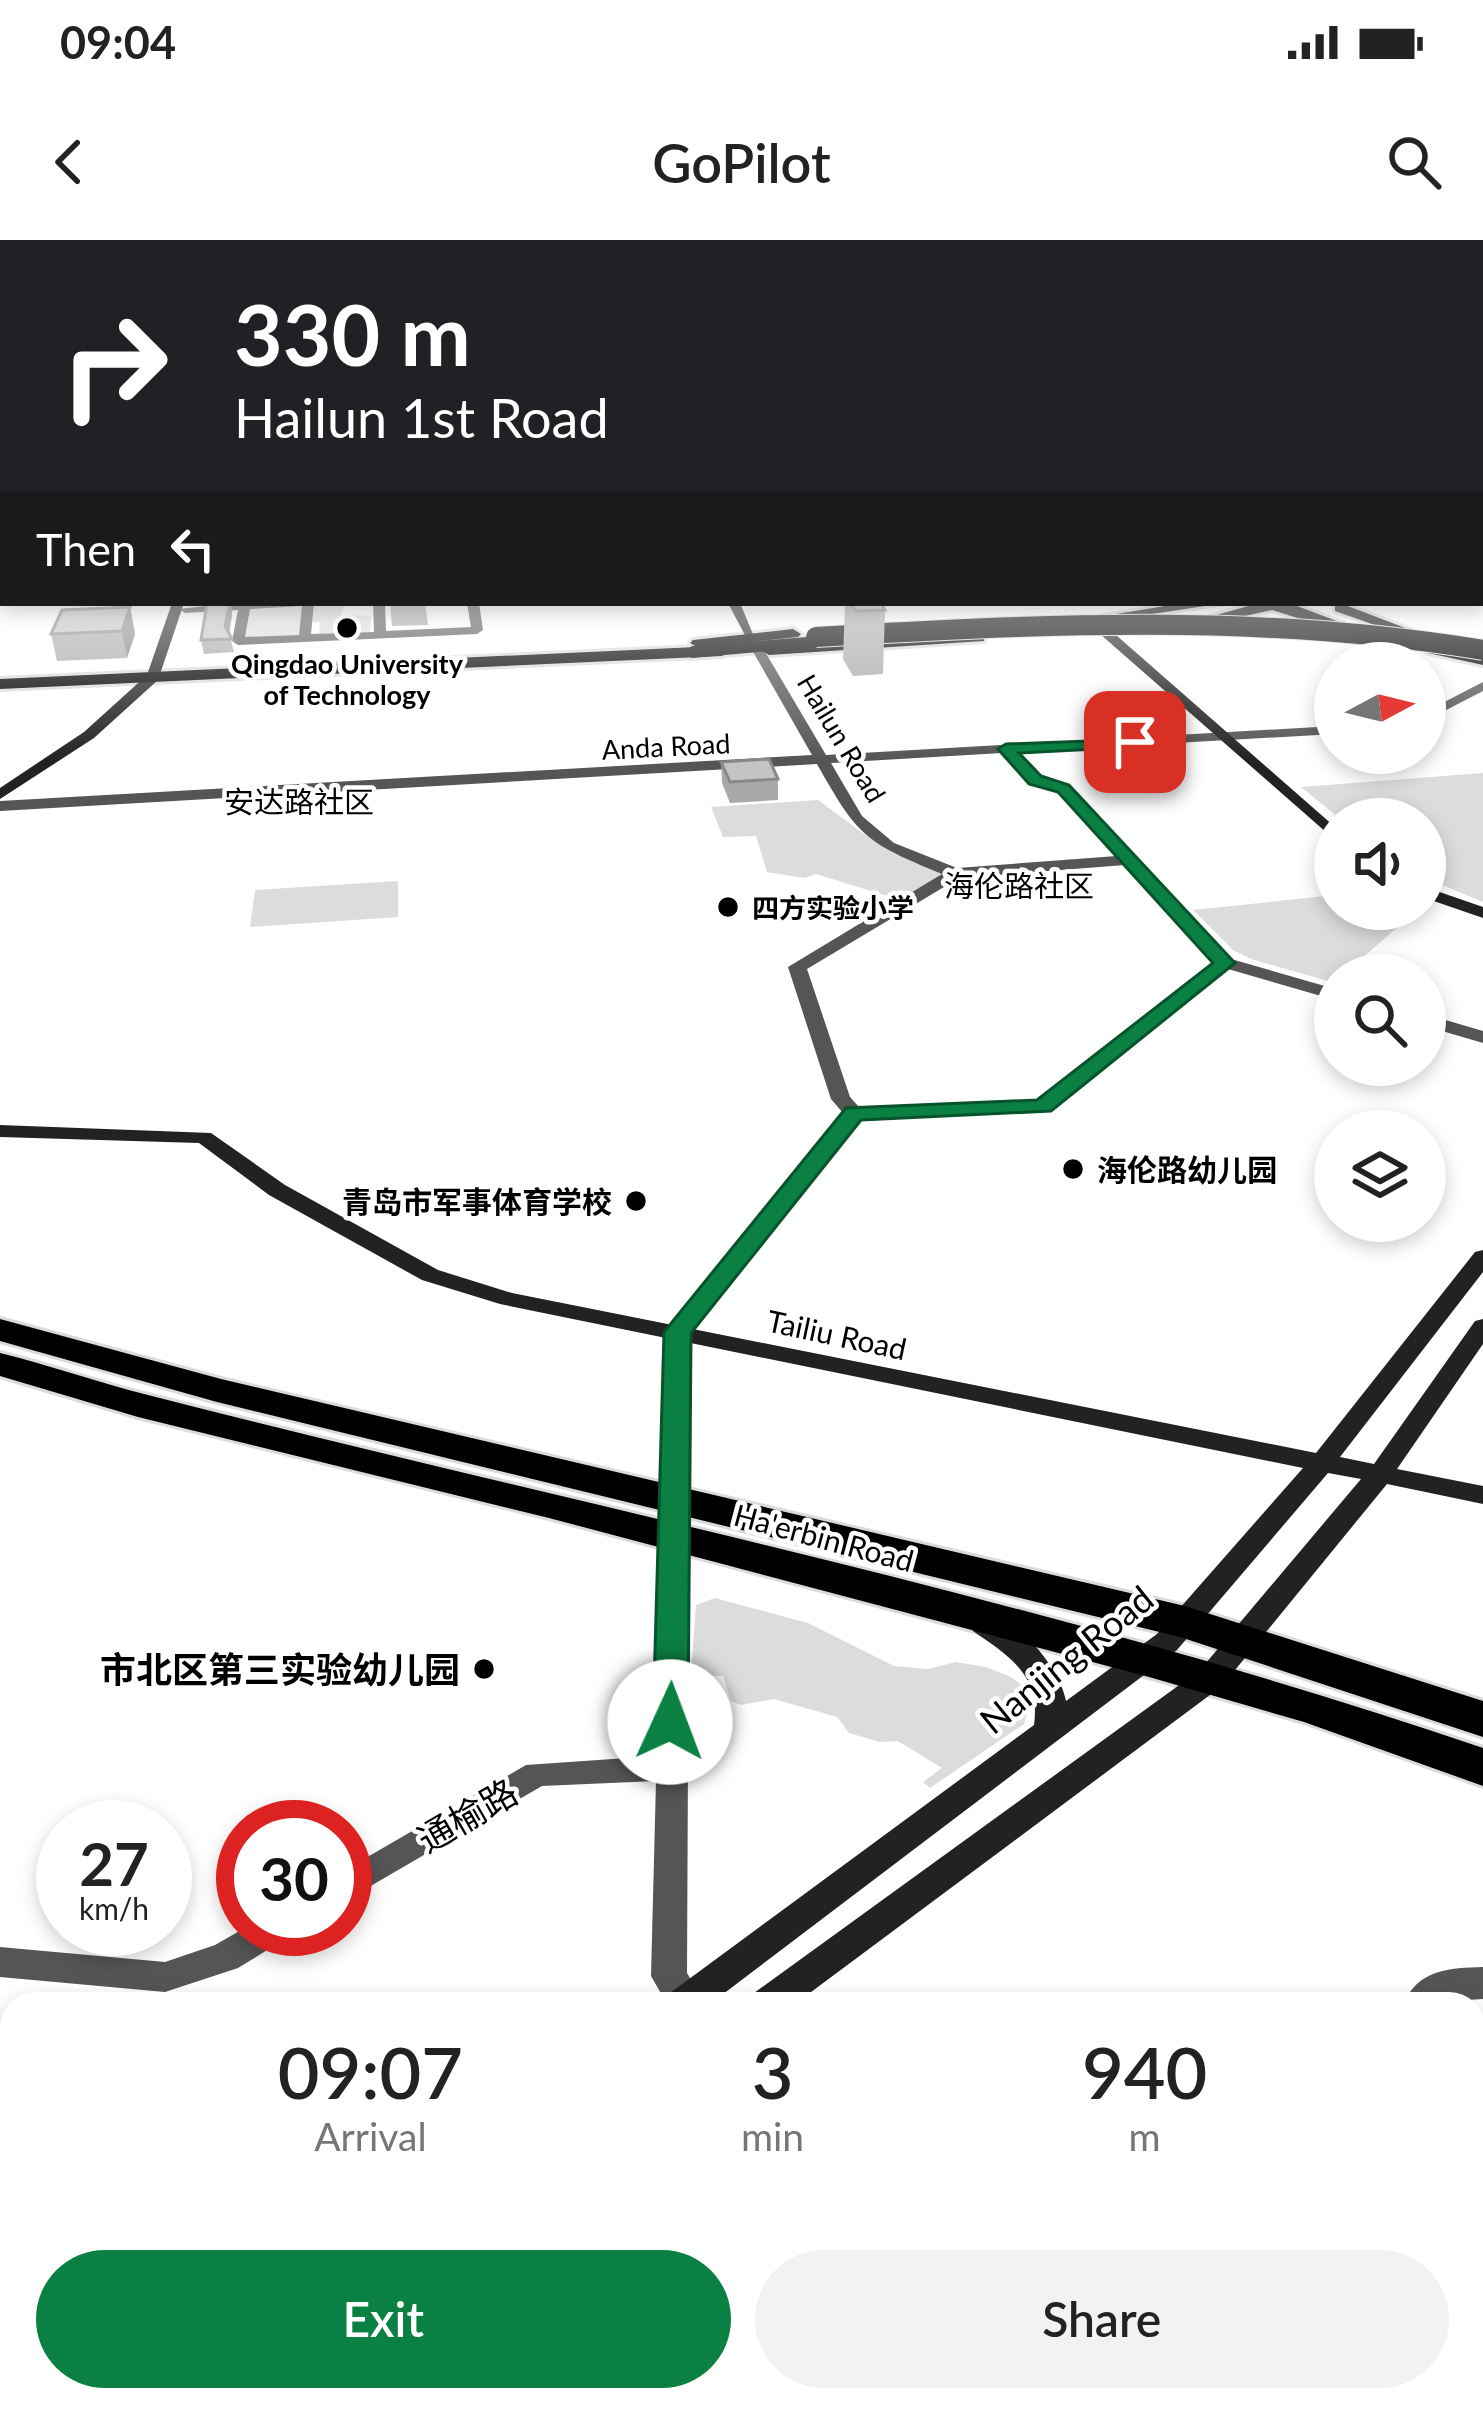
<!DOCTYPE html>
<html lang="en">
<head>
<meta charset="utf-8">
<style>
	body { margin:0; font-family:Lato,"Noto Sans SC",sans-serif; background:#f2f2f2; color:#222; height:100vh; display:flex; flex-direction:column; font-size:45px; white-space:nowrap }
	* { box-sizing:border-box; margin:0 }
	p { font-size:39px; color:#767676 }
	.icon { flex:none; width:66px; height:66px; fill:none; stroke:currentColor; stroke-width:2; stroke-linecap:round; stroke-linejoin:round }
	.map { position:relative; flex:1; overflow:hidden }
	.side { position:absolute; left:0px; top:1752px; width:1485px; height:420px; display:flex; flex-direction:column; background:#fff; border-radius:36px 36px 0 0; box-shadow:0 6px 18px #0003 }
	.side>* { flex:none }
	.banner { position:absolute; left:0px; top:0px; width:1485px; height:366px; box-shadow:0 6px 18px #0003; background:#202124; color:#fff; overflow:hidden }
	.needle { width:78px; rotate:83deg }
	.buttons { position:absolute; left:1314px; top:402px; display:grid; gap:24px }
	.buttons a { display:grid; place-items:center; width:132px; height:132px; border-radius:50%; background:#fff; box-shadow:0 6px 18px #0003; font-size:60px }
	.speed { position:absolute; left:36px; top:1560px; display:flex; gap:24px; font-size:60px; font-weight:700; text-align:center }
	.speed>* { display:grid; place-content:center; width:156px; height:156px; border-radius:50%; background:#fff; box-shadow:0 6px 18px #0003; line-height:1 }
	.speed small { font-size:30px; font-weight:400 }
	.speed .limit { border:18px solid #d22; background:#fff; color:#111 }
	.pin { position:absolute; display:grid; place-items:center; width:102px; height:102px; color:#fff; margin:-51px; border-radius:24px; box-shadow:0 6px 18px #0006 }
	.me { position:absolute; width:132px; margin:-66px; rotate:2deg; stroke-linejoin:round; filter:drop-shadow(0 0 9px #0008) }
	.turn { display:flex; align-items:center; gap:42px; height:252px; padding:0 36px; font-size:54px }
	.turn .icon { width:156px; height:156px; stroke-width:2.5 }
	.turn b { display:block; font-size:84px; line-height:102px }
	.then { display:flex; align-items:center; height:114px; padding:0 36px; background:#0003; gap:24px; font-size:45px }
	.eta { display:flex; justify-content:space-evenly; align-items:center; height:204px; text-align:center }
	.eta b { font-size:72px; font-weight:600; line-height:84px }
	.action { display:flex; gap:24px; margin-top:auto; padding:24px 36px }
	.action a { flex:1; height:138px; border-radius:72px; background:#0b8043; color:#fff; font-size:48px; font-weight:600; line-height:138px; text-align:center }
	.action a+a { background:#f2f2f2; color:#222 }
	.status { display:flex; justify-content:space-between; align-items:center; height:84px; padding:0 60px; background:#fff; direction:ltr }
	.status svg { height:33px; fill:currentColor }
	header { display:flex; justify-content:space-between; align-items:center; height:156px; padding:0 36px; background:#fff; font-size:54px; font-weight:600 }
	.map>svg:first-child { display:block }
	.green { fill:#dcdcdc }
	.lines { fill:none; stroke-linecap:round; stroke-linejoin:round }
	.primary-casing { stroke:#dbdbdb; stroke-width:6 }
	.highway-casing { stroke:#dbdbdb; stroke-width:6 }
	.street { fill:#555; fill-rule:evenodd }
	.secondary { fill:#222; fill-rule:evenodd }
	.primary { fill:#000; fill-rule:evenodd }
	.highway { fill:#000; fill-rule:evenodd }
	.highway-bridge-casing { stroke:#dbdbdb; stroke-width:22; stroke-linecap:butt }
	.highway-bridge { stroke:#000; stroke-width:20 }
	.wall { fill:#a9a9a9 }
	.shaded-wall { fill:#898989 }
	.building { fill:#c4c4c4; stroke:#898989; stroke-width:3 }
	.route { fill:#0b8043; stroke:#07532c; stroke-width:3 }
	.poi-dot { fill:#000; stroke:#fff; stroke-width:4.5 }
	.labels { text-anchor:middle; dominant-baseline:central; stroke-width:9; stroke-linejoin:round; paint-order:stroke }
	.far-poi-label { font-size:27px; font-weight:bold; fill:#000; stroke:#fff }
	.far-street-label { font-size:27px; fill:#000; stroke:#fff }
	.far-quarter-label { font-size:30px; fill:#000; stroke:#fff }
	.poi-label { font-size:30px; font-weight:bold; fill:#000; stroke:#fff; text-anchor:start }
	.street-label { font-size:30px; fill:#000; stroke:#fff }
	.near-street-label { font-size:36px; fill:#000; stroke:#fff }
	.near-poi-label { font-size:36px; font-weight:bold; fill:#000; stroke:#fff; text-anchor:end }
</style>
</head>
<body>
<div class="status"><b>09:04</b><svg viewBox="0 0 49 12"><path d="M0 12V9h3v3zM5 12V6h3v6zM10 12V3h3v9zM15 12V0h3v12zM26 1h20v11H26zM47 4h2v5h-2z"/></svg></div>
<header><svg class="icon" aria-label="back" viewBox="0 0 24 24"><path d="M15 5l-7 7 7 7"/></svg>GoPilot<svg class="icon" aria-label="search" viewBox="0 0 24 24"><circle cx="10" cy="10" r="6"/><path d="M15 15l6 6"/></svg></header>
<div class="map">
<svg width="1483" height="2172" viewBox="0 0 1483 2172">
	<rect width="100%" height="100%" fill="#fff"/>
	<path class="green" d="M 346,363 L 341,374 L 371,376 L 370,392 L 319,394 L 320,382 L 311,382 L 313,365 Z
		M 304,366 L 301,396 L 245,398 L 250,368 Z
		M 1483,533 L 1483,662 L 1425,638 L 1425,579 L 1340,579 L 1301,547 Z
		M 818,560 L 868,597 L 947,635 L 897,659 L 816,634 L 804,638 L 767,632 L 756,596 L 723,597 L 711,567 Z
		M 398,641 L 398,677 L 250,687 L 255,650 Z
		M 1335,655 L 1335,669 L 1418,669 L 1343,735 L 1335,735 L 1335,743 L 1251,719 L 1233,710 L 1193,670 Z
		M 715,1358 L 808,1383 L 894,1426 L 928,1429 L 956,1422 L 986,1427 L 1011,1437 L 1033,1454 L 1024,1484 L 930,1548 L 923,1542 L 942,1528 L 898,1501 L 880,1502 L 849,1493 L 837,1477 L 774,1459 L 741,1465 L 731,1461 L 723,1436 L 691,1435 L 696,1365 Z"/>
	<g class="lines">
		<g class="primary-casing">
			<path id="primary" d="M 1482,233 L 1483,233 L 1483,241 L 1482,241 Z
				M 1183,363 L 1225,363 L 1099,382 L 1092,378 Z
				M 1289,363 L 1366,392 L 1358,397 L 1272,370 L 1195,387 L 1188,383 L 1259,363 Z
				M 1335,365 L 1345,365 L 1416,392 L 1403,395 L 1335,371 Z
				M 793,389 L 801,394 L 798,397 L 702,407 L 727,408 L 730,411 L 722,416 L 0,449 L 0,439 L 697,407 L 690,403 L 693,400 Z
				M 979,393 L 984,395 L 984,401 L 769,415 L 761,410 L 769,405 Z
				M 1433,405 L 1483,415 L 1483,425 L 1428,413 L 1425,410 Z"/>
		</g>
		<g class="highway-casing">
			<path id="highway" d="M 820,396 L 827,398 L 827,406 L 692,418 L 683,412 L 692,406 Z
				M 0,1079 L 221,1139 L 1185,1366 L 1483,1461 L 1483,1497 L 1180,1397 L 217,1162 L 0,1101 Z
				M 0,1113 C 50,1125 99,1143 148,1155 C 594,1269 1047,1359 1483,1508 L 1483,1546 L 1304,1482 L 1149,1437 L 549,1278 L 138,1177 L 0,1136 Z"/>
		</g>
		<path class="street" d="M 1482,262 L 1483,262 L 1483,268 L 1482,268 Z
			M 1482,320 L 1483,320 L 1483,326 L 1482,326 Z
			M 1482,338 L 1483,338 L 1483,344 L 1482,344 Z
			M 232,363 L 314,363 L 311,394 L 374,392 L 373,363 L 385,363 L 386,391 L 471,387 L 467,363 L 479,363 L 483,390 L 477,394 L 238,405 L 232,401 L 238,370 L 185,373 L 179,369 ZM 302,366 L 299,395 L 245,397 L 250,369 Z
			M 758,406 L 764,410 L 826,515 L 1335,486 L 1335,494 L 1017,512 L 1040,537 L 1069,546 L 1231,719 L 1335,749 L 1335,760 L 1228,729 L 1050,870 L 860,879 L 690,1093 L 687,1733 L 705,1764 L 667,1764 L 651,1736 L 656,1541 L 542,1546 L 345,1661 L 345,1630 L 526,1525 L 656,1516 L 666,1092 L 843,873 L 831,859 L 788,727 L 942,634 C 865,602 858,597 817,524 L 0,571 L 0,561 L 812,515 L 752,410 ZM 1002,513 L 1030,543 L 1059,552 L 1117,616 L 957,628 L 894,603 L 862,576 L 831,523 ZM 1125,625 L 1215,722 L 1038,860 L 859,867 L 850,857 L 807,729 L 959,638 Z
			M 1483,442 L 1483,451 L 1425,481 L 1425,472 Z
			M 1425,774 L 1483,791 L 1483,803 L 1425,786 Z
			M 243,1689 L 290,1689 L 285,1699 L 238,1728 L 165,1752 L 0,1737 L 0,1707 L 165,1722 L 215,1705 Z
			M 1483,1727 L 1483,1759 L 1403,1764 C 1419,1729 1449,1728 1483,1727 Z
			M 1037,2160 L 1086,2160 L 1091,2172 L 1042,2172 Z"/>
		<path class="secondary" d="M 0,234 L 3,234 L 3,240 L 0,240 Z
			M 172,363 L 184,363 L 158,440 L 94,498 L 0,559 L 0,548 L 84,492 L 147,435 Z
			M 728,363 L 740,363 L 755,399 L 747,399 Z
			M 1100,388 L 1108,388 L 1335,587 L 1335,600 L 1100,394 Z
			M 1425,647 L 1483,667 L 1483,678 L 1425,658 Z
			M 0,885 L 211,893 L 285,945 L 438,1030 L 512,1053 L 1316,1213 L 1475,1012 L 1483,1010 L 1483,1032 L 1340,1217 L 1374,1224 L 1475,1081 L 1483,1079 L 1483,1104 L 1397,1229 L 1483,1246 L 1483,1264 L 1387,1244 L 1222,1446 L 795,1764 L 749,1764 L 754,1753 L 1200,1430 L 1361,1239 L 1328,1233 L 1177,1410 L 710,1764 L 665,1764 L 670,1753 L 1034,1485 C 1041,1435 1009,1416 973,1391 L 968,1383 L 973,1375 C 1009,1364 1061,1428 1066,1461 L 1157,1394 L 1303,1228 L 500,1064 L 422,1040 L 269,955 L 199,903 L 0,897 Z
			M 128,2160 L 181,2160 L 176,2172 L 123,2172 Z
			M 234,2160 L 286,2160 L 281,2172 L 229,2172 Z"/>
		<use href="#primary" class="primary"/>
		<use href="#highway" class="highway"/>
		<g class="highway-bridge-casing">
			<path id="highway-bridge" d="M 816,397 C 1040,384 1260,373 1483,410"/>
		</g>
		<use href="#highway-bridge" class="highway-bridge"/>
	</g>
	<path class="wall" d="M 231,363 L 232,375 L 229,393 L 234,412 L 204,414 L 201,400 Z
		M 390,363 L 425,363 L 428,385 L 392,386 Z
		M 845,363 L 881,363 L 885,370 L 883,434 L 853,436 L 843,419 Z
		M 130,367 L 135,394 L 127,418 L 57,421 L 51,394 Z
		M 721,522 L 778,539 L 778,560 L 730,563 L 722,543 Z"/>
	<path class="shaded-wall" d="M 231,363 L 232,375 L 228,400 L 225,386 Z
		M 130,367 L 135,394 L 127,418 L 122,391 Z"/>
	<path class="building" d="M 207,363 L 230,363 L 225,386 L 232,399 L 201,400 Z
		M 850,363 L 881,363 L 885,370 L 856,371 Z
		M 130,367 L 122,391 L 51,394 L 62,370 Z
		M 769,519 L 778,539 L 730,542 L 721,522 Z"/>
	<linearGradient id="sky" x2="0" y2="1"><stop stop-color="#8cadcc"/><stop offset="0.42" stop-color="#fff"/><stop offset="1" stop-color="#fff" stop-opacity="0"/></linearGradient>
	<rect width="1483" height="521" fill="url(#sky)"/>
	<path class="route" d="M 1141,499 L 1141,506 L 1135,507 L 1019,513 L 1041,536 L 1069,545 L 1235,723 L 1051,871 L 861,880 L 691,1093 L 688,1482 L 683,1492 L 670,1496 L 658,1492 L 653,1482 L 664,1092 L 846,868 L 1037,860 L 1213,723 L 1058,552 L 1029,544 L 998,509 L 1006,504 Z"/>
	<g class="poi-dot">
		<circle cx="347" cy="388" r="12"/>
		<circle cx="728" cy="667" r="12"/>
		<circle cx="1073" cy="929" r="12"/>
		<circle cx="636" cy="961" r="12"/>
		<circle cx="484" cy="1429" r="12"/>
	</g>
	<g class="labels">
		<g class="far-poi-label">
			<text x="347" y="423">Qingdao University<tspan x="347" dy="31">of Technology</tspan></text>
			<text x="752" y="667" text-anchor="start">四方实验小学</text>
		</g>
		<g class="far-street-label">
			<text transform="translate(842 498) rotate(59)">Hailun Road</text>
			<text transform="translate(666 506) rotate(-3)">Anda Road</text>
		</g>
		<g class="far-quarter-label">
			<text x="299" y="561">安达路社区</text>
			<text x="1019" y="645">海伦路社区</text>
		</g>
		<g class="poi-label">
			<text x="1097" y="929">海伦路幼儿园</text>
			<text x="612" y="961" text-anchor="end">青岛市军事体育学校</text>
		</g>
		<g class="street-label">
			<text transform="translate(837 1094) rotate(12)">Tailiu Road</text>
			<text transform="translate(824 1297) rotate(15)">Ha'erbin Road</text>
		</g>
		<g class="near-street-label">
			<text transform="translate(1066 1419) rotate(-39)">Nanjing Road</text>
			<text transform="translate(467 1575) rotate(-30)">通榆路</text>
		</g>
		<g class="near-poi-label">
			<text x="460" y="1429">市北区第三实验幼儿园</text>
		</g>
	</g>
</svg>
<div class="buttons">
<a><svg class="needle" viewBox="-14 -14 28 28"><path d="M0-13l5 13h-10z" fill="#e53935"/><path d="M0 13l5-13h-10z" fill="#767676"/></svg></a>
<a><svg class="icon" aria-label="sound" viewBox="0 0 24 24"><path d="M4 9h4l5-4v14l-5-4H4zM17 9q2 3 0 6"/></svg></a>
<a><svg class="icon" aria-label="search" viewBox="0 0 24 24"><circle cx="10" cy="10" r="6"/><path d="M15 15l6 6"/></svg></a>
<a><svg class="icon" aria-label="layers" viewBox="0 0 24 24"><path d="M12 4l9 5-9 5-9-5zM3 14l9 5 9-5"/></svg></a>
</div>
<div class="speed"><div>27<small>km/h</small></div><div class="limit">30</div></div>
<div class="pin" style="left:1135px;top:502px;background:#d93025"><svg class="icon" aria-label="arrive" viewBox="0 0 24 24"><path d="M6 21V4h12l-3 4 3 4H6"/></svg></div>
<svg class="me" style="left:670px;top:1482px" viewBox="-20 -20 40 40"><circle r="19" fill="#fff"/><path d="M0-13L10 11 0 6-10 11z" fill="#0b8043"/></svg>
<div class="banner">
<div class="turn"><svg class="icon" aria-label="right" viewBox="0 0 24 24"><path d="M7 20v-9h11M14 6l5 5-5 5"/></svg><div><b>330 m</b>Hailun 1st Road</div></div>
<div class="then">Then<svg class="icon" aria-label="left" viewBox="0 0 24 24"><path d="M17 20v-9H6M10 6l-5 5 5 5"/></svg></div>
</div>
<section class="side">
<div class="eta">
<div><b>09:07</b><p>Arrival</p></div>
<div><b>3</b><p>min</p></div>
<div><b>940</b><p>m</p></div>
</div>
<div class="action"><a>Exit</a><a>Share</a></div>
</section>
</div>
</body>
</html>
